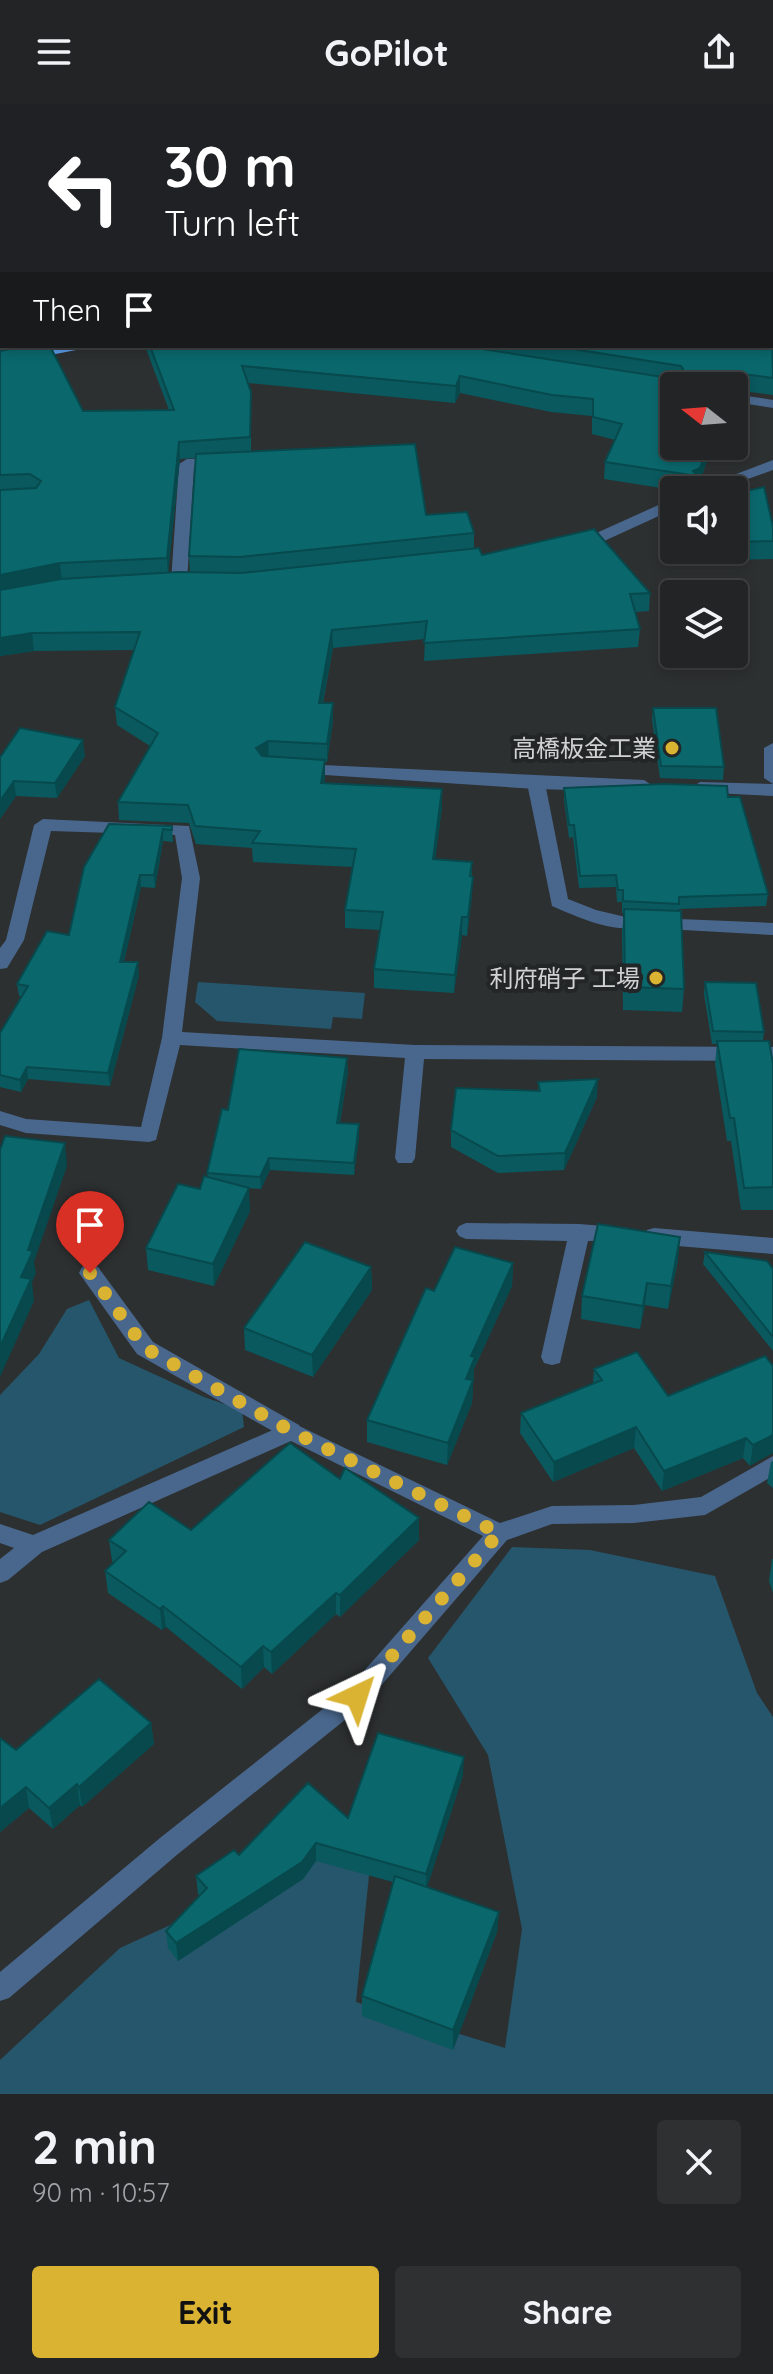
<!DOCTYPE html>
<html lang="en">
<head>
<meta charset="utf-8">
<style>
	body { margin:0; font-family:Quicksand,"Noto Sans JP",sans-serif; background:#2e3032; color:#f1f3f6; height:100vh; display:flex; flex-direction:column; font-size:30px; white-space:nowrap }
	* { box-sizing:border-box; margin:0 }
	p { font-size:26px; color:#a2a4a7 }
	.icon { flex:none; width:44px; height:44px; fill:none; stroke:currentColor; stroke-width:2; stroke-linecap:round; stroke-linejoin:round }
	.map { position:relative; height:1990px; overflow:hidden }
	.side { display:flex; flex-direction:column; background:#222425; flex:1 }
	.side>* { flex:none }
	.top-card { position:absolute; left:0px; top:0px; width:774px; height:244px; box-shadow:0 4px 12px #0003,0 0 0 2px #3f4142; background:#202124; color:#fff; overflow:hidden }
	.needle { width:52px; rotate:287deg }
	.fabs { position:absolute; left:660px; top:268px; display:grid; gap:16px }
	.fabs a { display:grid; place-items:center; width:88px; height:88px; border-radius:8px; background:#222425; box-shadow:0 4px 12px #0003,0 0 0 2px #3f4142; font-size:40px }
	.pin { position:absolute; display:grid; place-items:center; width:68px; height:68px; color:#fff; margin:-82px -34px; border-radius:50% 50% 50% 0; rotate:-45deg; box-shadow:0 0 8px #0007 }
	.pin .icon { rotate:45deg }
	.me { position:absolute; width:88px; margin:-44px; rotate:41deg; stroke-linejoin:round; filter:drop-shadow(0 0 6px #0008) }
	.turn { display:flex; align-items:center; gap:28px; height:168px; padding:0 32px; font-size:36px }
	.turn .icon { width:104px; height:104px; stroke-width:2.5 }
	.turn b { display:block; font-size:56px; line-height:68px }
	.then { display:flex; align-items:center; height:76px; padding:0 32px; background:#0003; gap:16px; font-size:30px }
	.round { display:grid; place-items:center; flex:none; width:84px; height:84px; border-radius:8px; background:#2e3032 }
	.headline { display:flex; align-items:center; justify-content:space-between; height:136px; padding:0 32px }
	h1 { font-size:48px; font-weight:800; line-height:60px }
	.action { display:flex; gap:16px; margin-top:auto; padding:16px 32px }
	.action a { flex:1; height:92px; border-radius:8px; background:#dab333; color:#111; font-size:32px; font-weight:800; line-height:92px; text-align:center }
	.action a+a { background:#2e3032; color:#f1f3f6 }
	header { display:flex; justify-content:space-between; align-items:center; height:104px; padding:0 32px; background:#222425; font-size:36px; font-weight:800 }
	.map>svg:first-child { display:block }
	.green { fill:#25566b }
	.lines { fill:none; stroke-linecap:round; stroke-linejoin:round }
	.service { fill:#49678d; fill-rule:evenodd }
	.minor { fill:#49678d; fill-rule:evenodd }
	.tertiary { fill:#49678d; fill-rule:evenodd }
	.primary { fill:#5e9cea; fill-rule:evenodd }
	.wall { fill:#09595e; fill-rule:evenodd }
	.shaded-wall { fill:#07494c }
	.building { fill:#0a686d; stroke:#07494c; stroke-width:2 }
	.route { stroke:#dab333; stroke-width:14; stroke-dasharray:0 25.2 }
	.poi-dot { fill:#dab333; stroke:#232627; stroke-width:3 }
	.labels { text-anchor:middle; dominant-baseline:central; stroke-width:8; stroke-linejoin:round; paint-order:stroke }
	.poi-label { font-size:24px; fill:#d0d2d3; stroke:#232627; text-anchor:end }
</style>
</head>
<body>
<header><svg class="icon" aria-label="menu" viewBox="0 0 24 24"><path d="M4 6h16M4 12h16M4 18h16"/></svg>GoPilot<svg class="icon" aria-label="share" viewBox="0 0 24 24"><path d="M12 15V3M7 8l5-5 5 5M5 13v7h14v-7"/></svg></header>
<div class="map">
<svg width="773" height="1990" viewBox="0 0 773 1990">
	<rect width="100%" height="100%" fill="#2d3031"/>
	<path class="green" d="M 198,878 L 365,889 L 362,915 L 333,913 L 331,925 L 217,917 L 195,898 Z
		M 89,1196 L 119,1254 L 204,1293 L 242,1306 L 244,1323 L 40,1421 L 0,1408 L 0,1291 L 39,1250 L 67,1205 Z
		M 512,1443 L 590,1446 L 715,1472 L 757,1589 L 773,1613 L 773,1990 L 0,1990 L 0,1956 L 120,1844 L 341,1743 L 370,1762 L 356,1898 L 505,1944 L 522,1825 L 488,1651 L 428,1554 Z"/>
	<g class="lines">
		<path class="service" d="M 536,673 L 545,679 L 568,795 L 596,806 L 634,815 L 636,819 L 634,823 C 612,829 573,811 552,802 L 527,679 Z
			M 90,1161 L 98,1163 L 153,1238 L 299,1321 L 302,1327 L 299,1333 L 291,1336 L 283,1333 L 137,1250 L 79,1169 L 82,1163 Z"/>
		<path class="minor" d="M 772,31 L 773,31 L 773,39 L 772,39 Z
			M 734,290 L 773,296 L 773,304 L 734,298 Z
			M 221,354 L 229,359 L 226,362 L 194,364 L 187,478 L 179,483 L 173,481 L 171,478 L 179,360 L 187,355 Z
			M 773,356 L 773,366 L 717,386 L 694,386 Z
			M 674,394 L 674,405 L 602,438 L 574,444 L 566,439 L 568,436 L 592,431 Z
			M 301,660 L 644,676 L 653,682 L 644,688 L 536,685 L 295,669 L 292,665 Z
			M 700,678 L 773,680 L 773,692 L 694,688 L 691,684 Z
			M 43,715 L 189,722 L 200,774 L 182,928 L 415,941 L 773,943 L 773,957 L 424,955 L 415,1054 L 412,1059 L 398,1059 L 395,1054 L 405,954 L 180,941 L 156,1036 L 149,1038 L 26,1029 L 0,1021 L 0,1007 L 26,1015 L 141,1023 L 162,934 L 182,774 L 175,731 L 51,727 L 24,836 L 7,864 L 0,865 L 0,844 L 6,836 L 34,721 Z
			M 655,814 L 773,819 L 773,831 L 648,824 L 646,820 L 648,816 Z
			M 466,1119 L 579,1120 L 629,1124 L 632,1130 L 629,1136 L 588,1137 L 560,1259 L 552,1261 L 544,1259 L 541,1253 L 567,1137 L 466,1135 L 459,1132 L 456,1127 L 459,1122 Z
			M 654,1124 L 773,1134 L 773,1150 L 654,1140 L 647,1138 L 644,1132 L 647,1126 Z
			M 291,1318 L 500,1419 L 552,1402 L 634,1401 L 701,1393 L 773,1352 L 773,1372 L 705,1411 L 634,1419 L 552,1420 L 507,1436 L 366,1599 L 178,1750 L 9,1894 L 0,1897 L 0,1868 L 160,1734 L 348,1585 L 483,1432 L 291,1337 L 42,1448 L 8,1476 L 0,1479 L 0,1455 L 14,1444 L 0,1439 L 0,1420 L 33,1431 Z"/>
		<path class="tertiary" d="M 773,639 L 773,680 L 764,674 L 764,644 Z"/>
		<path class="primary" d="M 773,54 L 773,63 L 772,63 L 772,54 Z
			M 54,242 L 83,242 L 76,246 L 0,261 L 0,253 Z"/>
	</g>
	<path class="wall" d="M 0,0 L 2,2 L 2,242 L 83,307 L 169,306 L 145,242 L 772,242 L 773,110 L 773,291 L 734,286 L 734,282 L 674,282 L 713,342 L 698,381 L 696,382 L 695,386 L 674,386 L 604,375 L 605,358 L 615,336 L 592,330 L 592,312 L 551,308 L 460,289 L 455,299 L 248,279 L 251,305 L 251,347 L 474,429 L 474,445 L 482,451 L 650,489 L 649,507 L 635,508 L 640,525 L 638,543 L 424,557 L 425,535 L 333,544 L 323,599 L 333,617 L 327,658 L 325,658 L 324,679 L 442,703 L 435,755 L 472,758 L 472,791 L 467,832 L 462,831 L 454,889 L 374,884 L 374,865 L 380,826 L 345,824 L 345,806 L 352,763 L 253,758 L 252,744 L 196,740 L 189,719 L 119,716 L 118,698 L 150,642 L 117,621 L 115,603 L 134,546 L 34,547 L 0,552 ZM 196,354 L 189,452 L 190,469 L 168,469 L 180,355 Z
		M 246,0 L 637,0 L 646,2 L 246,2 Z
		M 734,390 L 773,423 L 773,455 L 730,456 L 728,446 L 734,446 Z
		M 653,604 L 724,663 L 723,676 L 660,674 L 652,616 Z
		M 0,652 L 85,652 L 57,694 L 16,692 L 0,715 Z
		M 564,684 L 728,693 L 768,790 L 766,802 L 679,805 L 684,885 L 682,908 L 623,906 L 622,827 L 624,809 L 622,809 L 622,798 L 617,798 L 616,783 L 579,784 L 573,733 L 569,734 L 564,696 Z
		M 172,722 L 173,738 L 163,737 L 155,784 L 141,783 L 124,858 L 139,871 L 110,982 L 28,975 L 21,988 L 0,983 L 0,929 L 21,892 L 19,892 L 17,880 L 69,831 L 84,763 Z
		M 705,878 L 764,928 L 763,937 L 773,960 L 773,1106 L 741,1106 L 731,1037 L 727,1037 L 715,960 L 717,940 L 712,940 L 704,890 Z
		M 348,967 L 340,1019 L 359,1020 L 359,1032 L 354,1071 L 270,1066 L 261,1085 L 247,1084 L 250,1107 L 214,1182 L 148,1166 L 146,1144 L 200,1085 L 208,1073 L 207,1069 L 228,1006 Z
		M 538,978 L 597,993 L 564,1066 L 498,1069 L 451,1043 L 451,1026 L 538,987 Z
		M 705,1148 L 773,1165 L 773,1247 L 703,1160 Z
		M 678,1156 L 668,1205 L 645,1201 L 640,1225 L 581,1215 L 582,1192 Z
		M 513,1159 L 512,1182 L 474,1265 L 472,1299 L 447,1361 L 367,1338 L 367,1316 L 434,1187 Z
		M 371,1163 L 372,1186 L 313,1273 L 245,1246 L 244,1224 Z
		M 773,1262 L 750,1362 L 743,1354 L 662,1387 L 634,1344 L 553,1378 L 520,1329 L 521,1309 L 593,1279 L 594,1265 L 668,1292 Z
		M 773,1357 L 773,1384 L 767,1379 L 771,1358 Z
		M 191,1426 L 419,1436 L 340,1513 L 336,1510 L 272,1570 L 264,1563 L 242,1585 L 166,1523 L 162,1526 L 108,1489 L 105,1467 L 114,1459 L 112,1457 L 109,1436 Z
		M 772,1455 L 773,1455 L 773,1489 L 769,1477 Z
		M 151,1619 L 154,1640 L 82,1703 L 80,1701 L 53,1725 L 29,1704 L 0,1728 L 0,1634 L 16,1646 Z
		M 463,1671 L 427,1783 L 499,1808 L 497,1828 L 453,1946 L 362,1912 L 362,1892 L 393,1778 L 316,1757 L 303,1775 L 178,1857 L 168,1844 L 166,1827 L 200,1792 L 198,1790 L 196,1772 L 239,1751 L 348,1714 Z"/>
	<path class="shaded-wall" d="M 2,232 L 2,242 L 39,242 L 0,250 L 0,233 Z
		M 460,272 L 460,289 L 455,299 L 456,282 Z
		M 179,338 L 180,355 L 168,471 L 167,454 Z
		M 708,342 L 713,342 L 698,381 L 696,382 L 697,372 L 693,367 Z
		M 60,459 L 62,477 L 0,489 L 0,471 Z
		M 332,526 L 333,544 L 319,616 L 319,599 Z
		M 32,529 L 34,547 L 0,552 L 0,534 Z
		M 333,599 L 333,617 L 327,658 L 327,640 Z
		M 83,636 L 85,652 L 57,694 L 55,679 Z
		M 268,637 L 269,655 L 257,662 L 256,644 Z
		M 325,656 L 325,674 L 322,697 L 321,679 Z
		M 14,677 L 16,692 L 0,715 L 0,697 Z
		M 442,685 L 442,703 L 433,773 L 433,755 Z
		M 163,725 L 163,737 L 155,784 L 154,771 Z
		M 140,771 L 141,783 L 121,870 L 120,858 Z
		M 473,773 L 472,791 L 467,832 L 468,813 Z
		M 462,813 L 462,831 L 454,889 L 455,871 Z
		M 138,858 L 139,871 L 110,982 L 108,969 Z
		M 347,954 L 348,967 L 338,1031 L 337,1019 Z
		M 27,963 L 28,975 L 21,988 L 20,976 Z
		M 598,975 L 597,993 L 564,1066 L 565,1049 Z
		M 359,1020 L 359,1032 L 354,1071 L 354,1059 Z
		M 65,1039 L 67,1062 L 34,1158 L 36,1169 L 32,1178 L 34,1197 L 0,1273 L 0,1243 L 28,1146 Z
		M 269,1054 L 270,1066 L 261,1085 L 260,1073 Z
		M 249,1084 L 250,1107 L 214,1182 L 213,1160 Z
		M 680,1133 L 678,1156 L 668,1205 L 671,1182 Z
		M 513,1159 L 512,1182 L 474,1265 L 472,1299 L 447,1361 L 448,1339 L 471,1252 Z
		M 371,1163 L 372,1186 L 313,1273 L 312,1251 Z
		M 647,1179 L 645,1201 L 640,1225 L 643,1202 Z
		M 636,1323 L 634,1344 L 553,1378 L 554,1358 Z
		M 773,1331 L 773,1349 L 750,1362 L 753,1341 Z
		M 746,1334 L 743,1354 L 662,1387 L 664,1367 Z
		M 419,1414 L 419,1436 L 340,1513 L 340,1491 Z
		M 336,1489 L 336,1510 L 272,1570 L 271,1548 Z
		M 163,1502 L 166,1523 L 162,1526 L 160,1505 Z
		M 263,1542 L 264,1563 L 242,1585 L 241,1563 Z
		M 151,1619 L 154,1640 L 82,1703 L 79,1683 Z
		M 464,1653 L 463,1671 L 426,1787 L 426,1770 Z
		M 77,1680 L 80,1701 L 53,1725 L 49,1704 Z
		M 26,1683 L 29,1704 L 0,1728 L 0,1704 Z
		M 316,1739 L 316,1757 L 303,1775 L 178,1857 L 176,1839 Z
		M 499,1808 L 497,1828 L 453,1946 L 453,1926 Z"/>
	<path class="building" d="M 0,0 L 144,0 L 157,2 L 2,2 L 2,56 L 0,50 Z
		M 292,0 L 637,0 L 646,2 L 300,2 Z
		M 2,61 L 2,232 L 0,233 L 0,62 Z
		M 772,110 L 773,110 L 772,218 Z
		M 772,231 L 773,274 L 735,269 L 730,282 L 674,282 L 674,342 L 708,342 L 700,364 L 693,367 L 697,372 L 605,358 L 622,320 L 593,313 L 593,295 L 552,291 L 460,272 L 456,282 L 242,262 L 251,288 L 250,333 L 179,338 L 167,454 L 60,459 L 0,471 L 0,386 L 36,384 L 41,377 L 30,370 L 0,371 L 0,247 L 24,242 L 50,242 L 83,307 L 174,306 L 150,242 L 463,242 L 675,275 L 683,265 L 681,262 L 554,242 L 772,242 Z
		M 415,340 L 426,411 L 467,408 L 474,429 L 240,453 L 189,452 L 196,350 Z
		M 764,383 L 773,423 L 773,437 L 734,438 L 734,390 Z
		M 594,425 L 650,489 L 630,490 L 640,525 L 424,539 L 427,517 L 332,526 L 319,599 L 333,599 L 327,640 L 268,637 L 256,644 L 262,652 L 325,656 L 321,679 L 442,685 L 433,755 L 472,758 L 470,772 L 473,773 L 468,813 L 462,813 L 455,871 L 374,865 L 383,808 L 345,806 L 356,745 L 252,739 L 260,727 L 195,722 L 188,701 L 118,698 L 158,629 L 115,603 L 140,528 L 32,529 L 0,534 L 0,486 L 61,475 L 178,468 L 241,469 L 479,444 L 482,451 Z
		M 653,604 L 716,604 L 724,663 L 661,662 Z
		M 20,624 L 83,636 L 55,679 L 14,677 L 0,697 L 0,652 L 1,652 Z
		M 664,680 L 727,682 L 728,693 L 740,693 L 768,790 L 679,793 L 679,800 L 623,797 L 623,786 L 618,786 L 616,771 L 580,772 L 574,721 L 569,721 L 564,684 Z
		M 109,720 L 172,722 L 172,726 L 163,725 L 154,771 L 140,771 L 120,858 L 138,858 L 108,969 L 27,963 L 20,976 L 0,971 L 0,929 L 28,882 L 17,880 L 47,827 L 69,831 L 84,763 Z
		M 624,805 L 681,807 L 684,885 L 625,883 Z
		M 705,878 L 756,879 L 764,928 L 713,927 Z
		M 717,937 L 769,937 L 773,960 L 773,1083 L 744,1084 L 734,1014 L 730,1014 Z
		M 239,945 L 347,954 L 337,1019 L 359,1020 L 354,1059 L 269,1054 L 260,1073 L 207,1069 L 222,1005 L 228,1006 Z
		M 598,975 L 565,1049 L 498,1052 L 451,1026 L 456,984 L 540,987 L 538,978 Z
		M 5,1032 L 65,1039 L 28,1146 L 33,1147 L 21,1173 L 31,1175 L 0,1243 L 0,1046 Z
		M 204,1072 L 249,1084 L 213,1160 L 146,1144 L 178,1080 L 200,1085 Z
		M 598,1120 L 680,1133 L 671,1182 L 647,1179 L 643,1202 L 582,1192 Z
		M 305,1138 L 371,1163 L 312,1251 L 244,1224 Z
		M 455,1143 L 513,1159 L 471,1252 L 475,1253 L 466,1275 L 473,1276 L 448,1339 L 367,1316 L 426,1184 L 434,1187 Z
		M 705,1148 L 767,1157 L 773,1165 L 773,1233 Z
		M 637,1248 L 668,1292 L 765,1252 L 773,1262 L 773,1331 L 753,1341 L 746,1334 L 664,1367 L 636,1323 L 554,1358 L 521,1309 L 602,1276 L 594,1265 Z
		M 290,1339 L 340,1375 L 345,1364 L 419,1414 L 340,1491 L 336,1489 L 271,1548 L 263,1542 L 241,1563 L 163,1502 L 160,1505 L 105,1467 L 126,1447 L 109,1436 L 149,1398 L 191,1426 Z
		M 99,1575 L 151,1619 L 79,1683 L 77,1680 L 49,1704 L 26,1683 L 0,1704 L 0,1634 L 16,1646 Z
		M 378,1629 L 464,1653 L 426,1770 L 316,1739 L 302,1758 L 176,1839 L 166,1827 L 207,1784 L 196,1772 L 234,1746 L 239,1751 L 308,1679 L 348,1714 Z
		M 395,1772 L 499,1808 L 453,1926 L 362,1892 Z"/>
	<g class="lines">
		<path class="route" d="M 90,1169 L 145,1244 L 291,1327 L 499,1429 L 357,1592"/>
	</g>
	<g class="poi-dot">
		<circle cx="672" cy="644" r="8"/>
		<circle cx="656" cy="874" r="8"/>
	</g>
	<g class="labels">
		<g class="poi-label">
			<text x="656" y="644">高橋板金工業</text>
			<text x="640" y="874">利府硝子 工場</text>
		</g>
	</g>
</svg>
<div class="fabs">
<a><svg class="needle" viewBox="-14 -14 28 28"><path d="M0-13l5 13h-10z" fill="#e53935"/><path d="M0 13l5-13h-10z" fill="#a2a4a7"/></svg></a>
<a><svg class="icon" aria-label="sound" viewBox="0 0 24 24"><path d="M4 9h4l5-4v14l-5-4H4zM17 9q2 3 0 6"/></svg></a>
<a><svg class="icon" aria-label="layers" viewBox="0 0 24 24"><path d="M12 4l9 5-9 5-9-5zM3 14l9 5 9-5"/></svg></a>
</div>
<div class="pin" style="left:90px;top:1169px;background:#d93025"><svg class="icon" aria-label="arrive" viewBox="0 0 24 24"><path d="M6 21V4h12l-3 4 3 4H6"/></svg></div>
<svg class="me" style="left:357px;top:1592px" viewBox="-20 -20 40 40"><path d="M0-17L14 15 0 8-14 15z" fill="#dab333" stroke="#fff" stroke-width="4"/></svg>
<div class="top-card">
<div class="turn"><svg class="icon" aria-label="left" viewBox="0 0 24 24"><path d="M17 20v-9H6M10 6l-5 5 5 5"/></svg><div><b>30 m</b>Turn left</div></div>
<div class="then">Then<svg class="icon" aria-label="arrive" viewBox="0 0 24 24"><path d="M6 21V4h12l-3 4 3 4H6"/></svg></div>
</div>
</div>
<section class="side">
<div class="headline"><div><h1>2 min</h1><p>90 m · 10:57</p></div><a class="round"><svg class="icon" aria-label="close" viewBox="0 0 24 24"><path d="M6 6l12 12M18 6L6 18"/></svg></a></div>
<div class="action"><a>Exit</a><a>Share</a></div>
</section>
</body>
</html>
